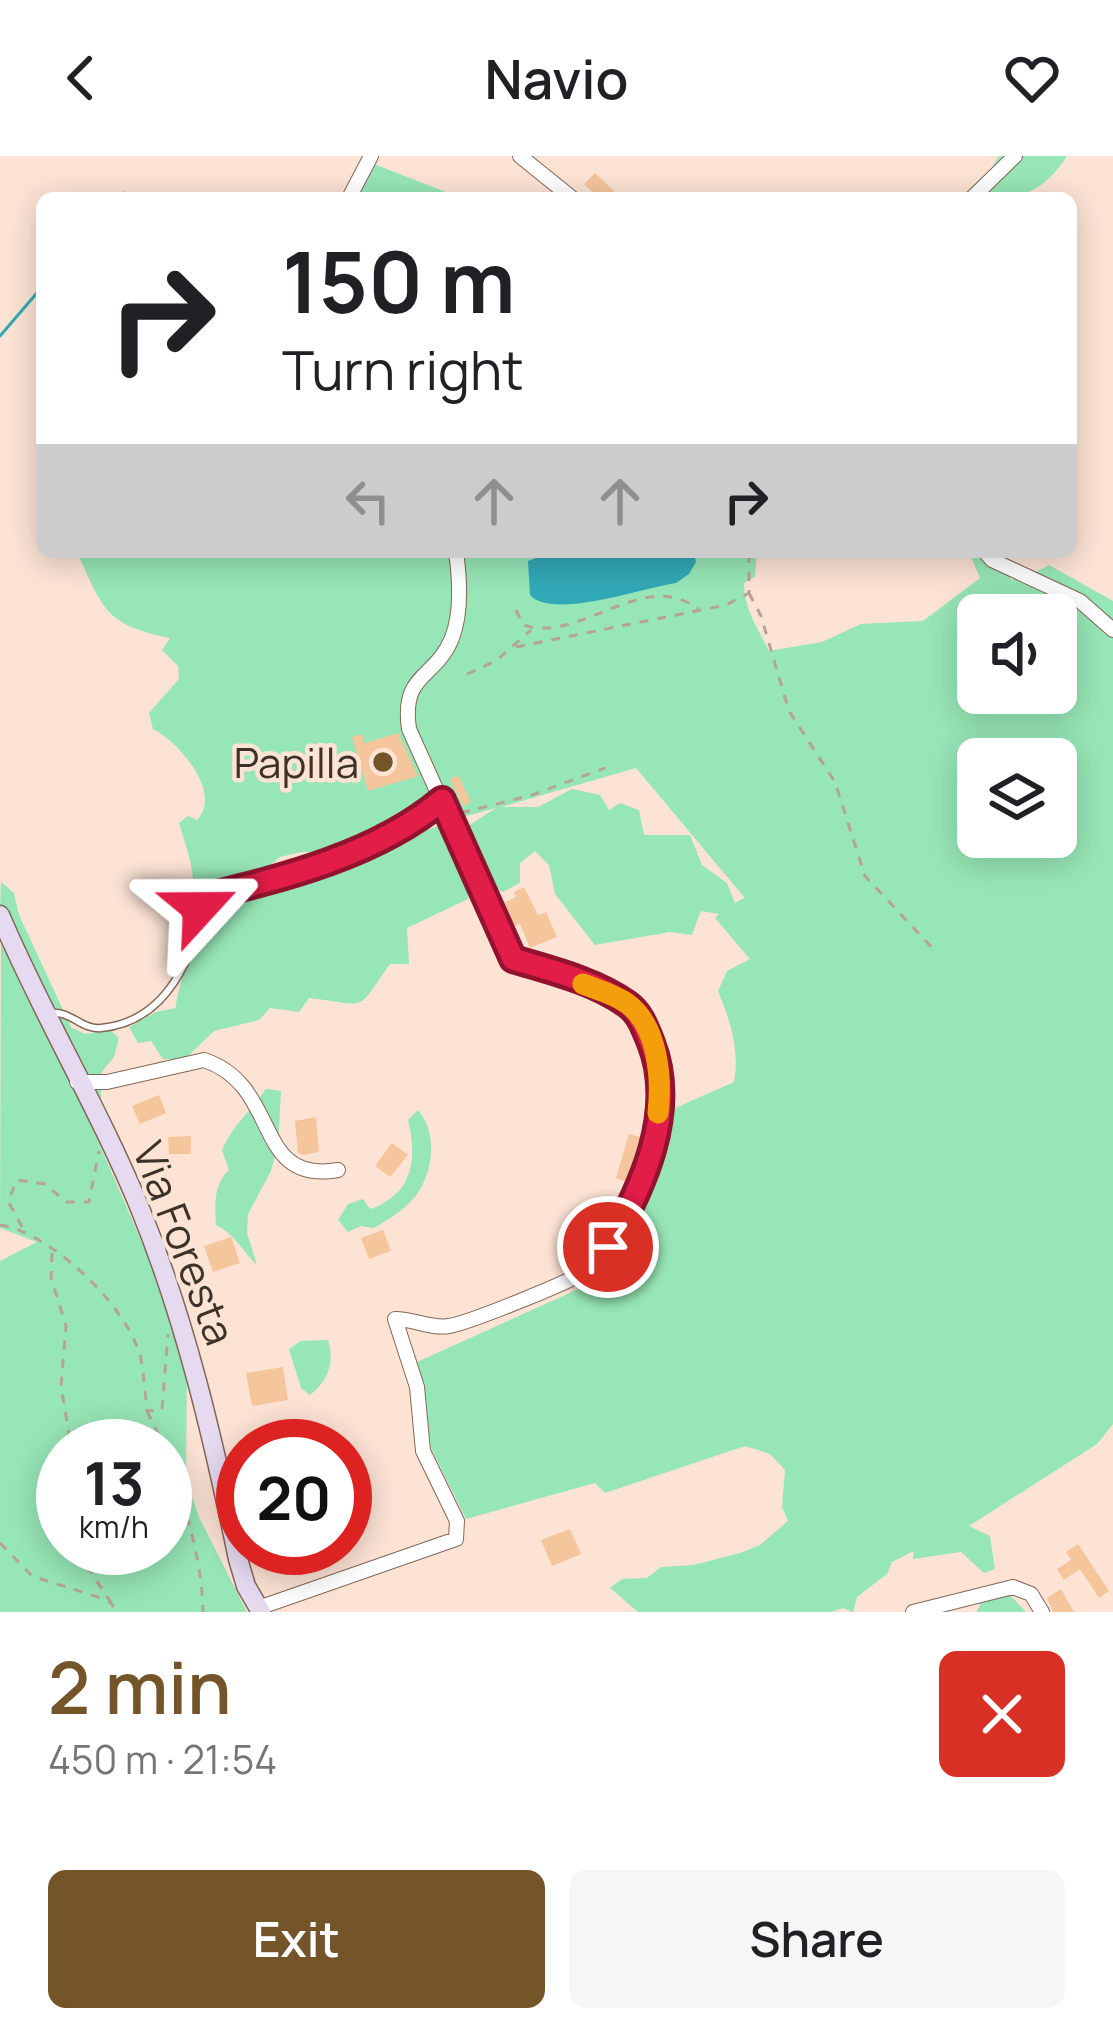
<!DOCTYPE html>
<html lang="en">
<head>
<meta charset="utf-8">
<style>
	body { margin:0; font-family:Manrope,sans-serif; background:#f6f6f6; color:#202124; height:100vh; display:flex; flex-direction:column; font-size:45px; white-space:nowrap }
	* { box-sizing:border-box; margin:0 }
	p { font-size:39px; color:#757577 }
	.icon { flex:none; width:66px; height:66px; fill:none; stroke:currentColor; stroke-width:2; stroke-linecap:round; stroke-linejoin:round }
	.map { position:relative; height:1456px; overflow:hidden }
	.details { display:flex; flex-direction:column; background:#fff; flex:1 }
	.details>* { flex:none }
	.top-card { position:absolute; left:36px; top:36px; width:1041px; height:366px; border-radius:18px; box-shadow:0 6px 30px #0003; background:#fff; color:#202124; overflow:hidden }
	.buttons { position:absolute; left:957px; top:438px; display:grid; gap:24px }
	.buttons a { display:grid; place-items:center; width:120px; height:120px; border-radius:18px; background:#fff; box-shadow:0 6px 30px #0003; font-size:60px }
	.speed { position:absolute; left:36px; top:1263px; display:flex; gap:24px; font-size:60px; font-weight:700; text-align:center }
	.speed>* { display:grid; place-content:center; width:156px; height:156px; border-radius:50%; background:#fff; box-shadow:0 6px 30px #0003; line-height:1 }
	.speed small { font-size:30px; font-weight:400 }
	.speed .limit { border:18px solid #d22; background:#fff; color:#111 }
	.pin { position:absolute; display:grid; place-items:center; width:102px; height:102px; color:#fff; margin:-51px; border:6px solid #fff; border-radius:50%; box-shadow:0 3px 12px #0007 }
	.me { position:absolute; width:132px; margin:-66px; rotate:66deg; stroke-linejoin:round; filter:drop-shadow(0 0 9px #0008) }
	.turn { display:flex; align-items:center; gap:42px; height:252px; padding:0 48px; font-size:54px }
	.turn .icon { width:156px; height:156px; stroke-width:2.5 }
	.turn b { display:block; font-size:84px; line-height:102px }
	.lanes { display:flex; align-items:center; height:114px; padding:0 48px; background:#0003; justify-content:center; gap:60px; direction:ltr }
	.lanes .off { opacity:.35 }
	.round { display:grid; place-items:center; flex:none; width:126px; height:126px; border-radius:18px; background:#f6f6f6 }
	.summary { display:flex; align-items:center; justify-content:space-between; height:204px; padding:0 48px }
	h1 { font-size:72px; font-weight:600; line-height:90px; color:#74552a }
	.button { display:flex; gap:24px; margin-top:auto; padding:24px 48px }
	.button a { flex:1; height:138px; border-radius:18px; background:#74552a; color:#fff; font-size:48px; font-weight:600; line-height:138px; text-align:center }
	.button a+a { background:#f6f6f6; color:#202124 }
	header { display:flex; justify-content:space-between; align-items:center; height:156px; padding:0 48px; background:#fff; font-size:54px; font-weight:600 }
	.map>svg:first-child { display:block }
	.green { fill:#97e6b7; fill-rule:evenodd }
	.water { fill:#32a8b6 }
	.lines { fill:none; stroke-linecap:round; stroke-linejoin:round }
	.stream { stroke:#32a8b6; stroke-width:3 }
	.building { fill:#f5c59c }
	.lane-casing { stroke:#826757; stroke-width:9 }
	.street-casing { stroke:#826757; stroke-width:16 }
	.secondary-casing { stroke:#826757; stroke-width:21 }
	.path { stroke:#b6a396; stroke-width:3; stroke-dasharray:9 9; stroke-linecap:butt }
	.lane { stroke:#fff; stroke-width:6 }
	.street { stroke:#fff; stroke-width:14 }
	.secondary { stroke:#e6daf1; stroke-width:18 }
	.route-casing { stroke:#92132f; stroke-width:30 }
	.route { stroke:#e11d48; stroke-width:21 }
	.slow { stroke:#f59e0b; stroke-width:21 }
	.poi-dot { fill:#74552a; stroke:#fce3d4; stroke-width:4.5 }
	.labels { text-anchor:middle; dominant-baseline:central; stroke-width:9; stroke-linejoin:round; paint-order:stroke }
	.poi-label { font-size:42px; fill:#3d322a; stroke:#fce3d4; text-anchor:end }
	.street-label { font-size:42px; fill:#3d322a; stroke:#fce3d4 }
</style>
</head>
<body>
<header><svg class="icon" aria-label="back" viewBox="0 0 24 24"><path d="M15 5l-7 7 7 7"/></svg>Navio<svg class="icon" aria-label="heart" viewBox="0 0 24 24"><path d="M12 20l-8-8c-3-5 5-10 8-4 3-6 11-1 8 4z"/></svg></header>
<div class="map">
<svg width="1113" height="1456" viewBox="0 0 1113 1456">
	<rect width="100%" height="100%" fill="#fce3d4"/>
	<path class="green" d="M 999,0 L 1067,0 C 1039,43 1015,42 968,42 L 969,33 L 991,13 Z
		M 374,8 L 461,42 L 355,42 Z
		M 77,396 L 757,396 L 755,421 L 744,427 C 744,453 758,473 769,495 L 822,486 L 861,468 L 923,465 L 980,422 L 969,396 L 1005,396 L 1011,424 L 1024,422 L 1049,409 L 1113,445 L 1113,1268 L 1097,1288 L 969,1370 L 990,1380 L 995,1413 L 984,1417 L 961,1396 L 913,1403 L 914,1395 L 892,1406 L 887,1418 L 857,1441 L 853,1456 L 843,1452 L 831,1456 L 638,1456 L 610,1432 L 622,1423 L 647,1422 L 661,1411 L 694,1409 L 740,1397 L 760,1389 L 788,1365 L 782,1351 L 785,1314 L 770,1298 L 745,1290 L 605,1337 L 595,1327 L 466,1363 L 430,1290 L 417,1206 L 594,1126 C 640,1076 659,1020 671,954 L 734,926 C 740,895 730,864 718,835 L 727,815 L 750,803 L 715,762 L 719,758 L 701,755 L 692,779 L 670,776 L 595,789 L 555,738 L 549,709 L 535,695 L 520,707 L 520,727 L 503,736 L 483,728 L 471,700 L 468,670 L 496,652 L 459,662 L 397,657 L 397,663 L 379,680 L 348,696 L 302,696 L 280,701 L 250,726 L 224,734 L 208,757 L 191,757 C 199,725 188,697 179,667 L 188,660 L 197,664 C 223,637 179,586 153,573 L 149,557 L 179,523 L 178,510 L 162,494 L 170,482 C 105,469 103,453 77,396 ZM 978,459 L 1056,459 L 1056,537 L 978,537 ZM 978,603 L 1056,603 L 1056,681 L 978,681 ZM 636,612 L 744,741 L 744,742 L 735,747 L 727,727 L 702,709 L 690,679 L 644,679 L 639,654 L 620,647 L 609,654 L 600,639 L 572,633 L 538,651 L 501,651 Z
		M 441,669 L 469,728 L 468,743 L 407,772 L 409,808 L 390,808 C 354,858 371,849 309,842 L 299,856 L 270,852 L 259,864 L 214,875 L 184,904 L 163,903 L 151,885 L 138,887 L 129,871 L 156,856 L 176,852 C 175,843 194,780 200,772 C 221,746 400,683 441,669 Z
		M 1,726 L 14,737 L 19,759 L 71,871 L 85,878 L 110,874 L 119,882 L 114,901 L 101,917 L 101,945 L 91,942 L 0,754 Z
		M 1,777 L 84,953 L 173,1158 L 187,1209 L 186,1323 L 199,1361 L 247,1456 L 0,1456 L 0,1105 L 37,1086 L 0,1072 ZM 63,1290 L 165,1290 L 165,1392 L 63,1392 Z
		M 266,933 L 281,935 L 278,989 L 271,1015 L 248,1058 L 247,1077 L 257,1109 C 242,1095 235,1078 216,1069 C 215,1048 213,1029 229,1014 L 222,994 C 232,970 251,955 266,933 Z
		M 418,954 C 439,978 433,1020 413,1043 C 403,1055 387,1064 374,1072 L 361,1070 L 348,1076 L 338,1064 L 348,1048 L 363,1043 L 370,1053 C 412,1039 418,1004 408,964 Z
		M 328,1184 C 335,1207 328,1225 310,1239 L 301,1232 L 289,1193 L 301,1185 Z
		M 994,1438 L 1011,1440 L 1026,1456 L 977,1456 L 982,1443 Z"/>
	<path class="water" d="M 539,396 L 694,396 L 696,406 L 689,418 L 676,427 C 642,432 553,464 530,439 L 528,405 L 536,402 Z"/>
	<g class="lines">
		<path class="stream" d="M 119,42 L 124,37
			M 0,180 L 42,131"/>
	</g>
	<path class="building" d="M 595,17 L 616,37 L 611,42 L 599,42 L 584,28 Z
		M 398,577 L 418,620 L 368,635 L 352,581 L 362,578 L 365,587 Z
		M 458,619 L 471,646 L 463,650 L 450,623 Z
		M 524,731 L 538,759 L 546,756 L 557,781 L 530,792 L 520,768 L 511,772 L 500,748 L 516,741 L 514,736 Z
		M 159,939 L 166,957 L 140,968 L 132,950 Z
		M 316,961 L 319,996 L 303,999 L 298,997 L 295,965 Z
		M 629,978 L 640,981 L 627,1026 L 616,1022 Z
		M 191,980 L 191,998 L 169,998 L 168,981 Z
		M 392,987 L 408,999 L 390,1021 L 375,1010 Z
		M 383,1074 L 391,1095 L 369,1103 L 361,1082 Z
		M 231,1081 L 240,1107 L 213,1116 L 204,1090 Z
		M 283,1211 L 288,1244 L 252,1250 L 246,1217 Z
		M 570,1373 L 581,1398 L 552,1410 L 541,1384 Z
		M 1078,1388 L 1109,1435 L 1099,1442 L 1080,1413 L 1064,1424 L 1057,1413 L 1071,1404 L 1066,1396 Z
		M 1061,1433 L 1074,1456 L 1053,1456 L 1047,1442 Z"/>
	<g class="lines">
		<g class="lane-casing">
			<path id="lane" d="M 49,857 C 71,854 81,874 101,872 C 166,866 197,800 201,742 C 282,722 377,699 442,645"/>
		</g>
		<g class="street-casing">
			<path id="street" d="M 520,0 L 572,42
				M 349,42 L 371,0
				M 972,42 L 1015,0
				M 985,396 L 992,404 L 1080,445 L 1113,474
				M 77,926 L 107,926 L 204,904 C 282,930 252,1029 338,1014
				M 258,1452 L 456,1383 L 457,1365 L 423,1295 L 417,1231 L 395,1163 C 414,1163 431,1173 449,1170 C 468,1167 579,1123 592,1111 C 645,1065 691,904 631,851 C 607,828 545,813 513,804 L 409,573 C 401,516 435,524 452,482 C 462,456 460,424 456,396
				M 913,1456 L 1013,1431 L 1031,1438 L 1042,1456"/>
		</g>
		<g class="secondary-casing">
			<path id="secondary" d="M 0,759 C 42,858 98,951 139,1050 C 186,1165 213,1282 238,1403 L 246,1430 L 261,1456"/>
		</g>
		<path class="path" d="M 749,437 L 761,460 L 789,555 L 835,626 L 865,720 L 936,796
			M 516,454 L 523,469 C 582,488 643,411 698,453
			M 516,491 L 726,449 L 749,437 L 749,396
			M 467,518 L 496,505 L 531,474
			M 461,657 L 532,639 L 605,612
			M 0,1069 C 51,1077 125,1148 140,1199 C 144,1216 145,1237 147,1255 L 162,1254 L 168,1178
			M 22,1071 L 8,1045 L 17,1024 L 45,1028 L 66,1046 L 89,1046 L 99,995
			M 52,1097 L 51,1121 L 66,1170 L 61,1230 L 71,1290
			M 147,1255 L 164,1290
			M 165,1292 C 183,1346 202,1399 203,1456
			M 0,1387 L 32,1420 L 110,1445 L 116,1456
			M 85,1392 L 88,1412 L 110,1445 L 108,1456"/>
		<use href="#lane" class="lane"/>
		<use href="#street" class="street"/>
		<use href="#secondary" class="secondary"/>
	</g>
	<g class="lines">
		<g class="route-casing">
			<path id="route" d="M 200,752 L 201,742 C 282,722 377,699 442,644 L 513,803 C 550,814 595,825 627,848 C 640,857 645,872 651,887 C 678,955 642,1033 608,1091"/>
		</g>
		<use href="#route" class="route"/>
		<path class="slow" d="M 583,828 C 598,834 615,838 628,848 C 658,871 662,922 658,957"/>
	</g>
	<circle class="poi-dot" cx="383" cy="606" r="12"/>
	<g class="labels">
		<g class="poi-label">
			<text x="359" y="606">Papilla</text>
		</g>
		<g class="street-label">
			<text transform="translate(185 1087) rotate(69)">Via Foresta</text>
		</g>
	</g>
</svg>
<div class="buttons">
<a><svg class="icon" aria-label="sound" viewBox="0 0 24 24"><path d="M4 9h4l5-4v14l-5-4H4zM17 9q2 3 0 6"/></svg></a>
<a><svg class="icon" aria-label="layers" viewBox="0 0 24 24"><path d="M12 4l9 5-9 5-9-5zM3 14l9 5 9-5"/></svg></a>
</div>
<div class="speed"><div>13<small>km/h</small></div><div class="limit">20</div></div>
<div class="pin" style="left:608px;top:1091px;background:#d93025"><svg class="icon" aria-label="arrive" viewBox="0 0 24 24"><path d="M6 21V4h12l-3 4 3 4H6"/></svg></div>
<svg class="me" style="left:200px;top:752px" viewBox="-20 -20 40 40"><path d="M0-17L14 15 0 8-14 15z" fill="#e11d48" stroke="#fff" stroke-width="4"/></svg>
<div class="top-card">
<div class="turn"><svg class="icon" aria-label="right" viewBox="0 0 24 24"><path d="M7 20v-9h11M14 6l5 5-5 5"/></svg><div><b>150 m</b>Turn right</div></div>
<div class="lanes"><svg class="icon off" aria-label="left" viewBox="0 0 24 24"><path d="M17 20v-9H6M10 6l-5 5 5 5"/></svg><svg class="icon off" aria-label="ahead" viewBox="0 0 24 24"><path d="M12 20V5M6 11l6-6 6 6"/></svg><svg class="icon off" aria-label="ahead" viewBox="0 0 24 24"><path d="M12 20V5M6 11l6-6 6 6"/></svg><svg class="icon" aria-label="right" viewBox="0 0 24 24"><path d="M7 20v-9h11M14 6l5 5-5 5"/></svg></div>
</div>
</div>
<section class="details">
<div class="summary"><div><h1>2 min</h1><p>450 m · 21:54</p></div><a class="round" style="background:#d93025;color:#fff"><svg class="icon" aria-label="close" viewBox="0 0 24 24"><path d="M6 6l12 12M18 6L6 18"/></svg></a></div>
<div class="button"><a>Exit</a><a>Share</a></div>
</section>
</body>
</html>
